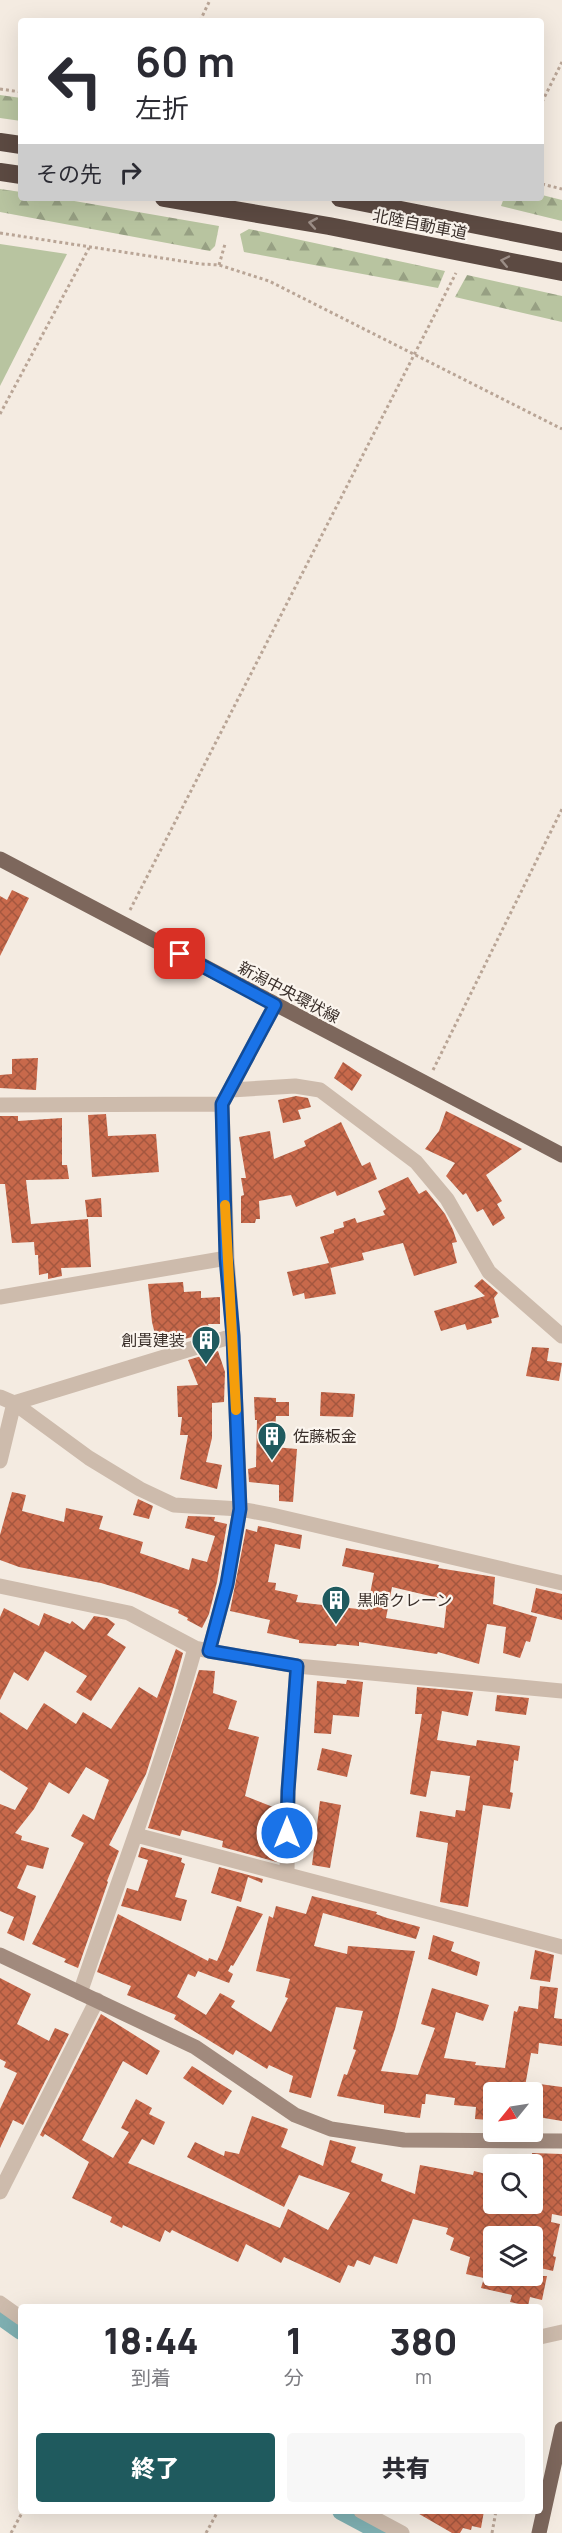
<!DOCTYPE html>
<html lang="ja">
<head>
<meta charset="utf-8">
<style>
	body { margin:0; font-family:Manrope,"Noto Sans JP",sans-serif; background:#f7f7f7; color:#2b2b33; height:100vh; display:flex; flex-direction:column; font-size:22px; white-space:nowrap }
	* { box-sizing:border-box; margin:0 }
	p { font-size:20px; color:#7c7c81 }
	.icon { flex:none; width:33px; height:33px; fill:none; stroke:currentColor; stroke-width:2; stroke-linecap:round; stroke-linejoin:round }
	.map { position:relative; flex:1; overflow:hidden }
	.sheet { position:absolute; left:18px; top:2304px; width:525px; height:210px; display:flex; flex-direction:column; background:#fff; border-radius:6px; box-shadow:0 6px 24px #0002 }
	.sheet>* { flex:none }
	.hud { position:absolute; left:18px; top:18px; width:526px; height:183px; border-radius:6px; box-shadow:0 6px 24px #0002; background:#fff; color:#2b2b33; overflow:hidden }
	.needle { width:39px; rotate:240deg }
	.buttons { position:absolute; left:483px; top:2082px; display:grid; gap:12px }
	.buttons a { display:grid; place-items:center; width:60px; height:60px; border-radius:6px; background:#fff; box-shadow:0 6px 24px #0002; font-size:30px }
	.pin { position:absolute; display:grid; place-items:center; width:51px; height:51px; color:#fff; margin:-26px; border-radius:12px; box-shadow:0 3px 9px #0006 }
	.me { position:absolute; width:66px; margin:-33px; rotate:0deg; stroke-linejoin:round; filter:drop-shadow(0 0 4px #0008) }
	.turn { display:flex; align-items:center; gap:21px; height:126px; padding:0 18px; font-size:27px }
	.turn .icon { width:78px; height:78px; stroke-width:2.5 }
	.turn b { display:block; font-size:42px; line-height:51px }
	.then { display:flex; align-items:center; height:57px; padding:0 18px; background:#0003; gap:12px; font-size:22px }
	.eta { display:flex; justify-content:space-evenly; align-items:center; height:102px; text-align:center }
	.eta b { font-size:36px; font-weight:800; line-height:42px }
	.primary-button { display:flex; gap:12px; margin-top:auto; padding:12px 18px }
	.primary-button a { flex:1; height:69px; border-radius:6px; background:#1f5a5e; color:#fff; font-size:24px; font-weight:800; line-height:69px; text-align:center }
	.primary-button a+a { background:#f7f7f7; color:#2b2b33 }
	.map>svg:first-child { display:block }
	.forest { fill:url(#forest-firs) }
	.park { fill:#b8c4a0 }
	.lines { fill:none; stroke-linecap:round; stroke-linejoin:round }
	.canal { stroke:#7fb0b2; stroke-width:18 }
	.building { fill:url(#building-cross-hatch); fill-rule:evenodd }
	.path { stroke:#b9a596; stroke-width:3; stroke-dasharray:3 3; stroke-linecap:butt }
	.street { stroke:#cdbbac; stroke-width:15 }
	.secondary { stroke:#a18a7d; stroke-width:15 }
	.primary { stroke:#7d675c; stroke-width:15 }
	.highway { stroke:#5c4a42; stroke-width:18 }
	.oneway { stroke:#9c8e87 }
	.route-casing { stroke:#114b97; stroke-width:15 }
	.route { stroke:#1a73e8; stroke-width:10 }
	.slow { stroke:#f59e0b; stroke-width:10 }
	.labels { text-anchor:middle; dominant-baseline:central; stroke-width:4.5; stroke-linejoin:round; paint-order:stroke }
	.street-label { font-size:16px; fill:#3b302b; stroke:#fbf5ee }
	.poi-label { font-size:16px; fill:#3b302b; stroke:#fbf5ee; text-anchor:start }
</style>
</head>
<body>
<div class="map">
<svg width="562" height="2533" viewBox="0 0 562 2533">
	<defs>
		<pattern id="forest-firs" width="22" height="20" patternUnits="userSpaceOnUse" patternTransform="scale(1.5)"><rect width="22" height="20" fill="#b8c4a0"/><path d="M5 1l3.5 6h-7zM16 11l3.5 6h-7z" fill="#97a083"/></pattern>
		<pattern id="building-cross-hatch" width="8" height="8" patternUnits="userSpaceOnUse" patternTransform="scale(1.5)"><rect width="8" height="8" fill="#c8694b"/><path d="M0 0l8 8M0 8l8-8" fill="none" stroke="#a4573f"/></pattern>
	</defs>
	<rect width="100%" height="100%" fill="#f4ebe1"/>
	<path class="forest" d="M 0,95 L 21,98 L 21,121 L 0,118 Z
		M 0,189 L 21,192 L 21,198 L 57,198 L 219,226 L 215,246 L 210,251 L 0,212 Z
		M 542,195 L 562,200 L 562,221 L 501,206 L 504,198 L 542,198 Z
		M 249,229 L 445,271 L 438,288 L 244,252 L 240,234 Z
		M 467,275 L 562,296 L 562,322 L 455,297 Z"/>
	<path class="park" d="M 0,244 L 67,254 L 0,386 Z"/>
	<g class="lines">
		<path class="canal" d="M 0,2316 L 21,2331
			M 341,2511 L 382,2533"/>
	</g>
	<path class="building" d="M 12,890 L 29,898 L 0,956 L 0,896 L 7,900 Z
		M 38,1058 L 36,1090 L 0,1088 L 0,1075 L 12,1074 L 12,1059 Z
		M 343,1062 L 362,1075 L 352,1091 L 334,1078 Z
		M 296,1096 L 308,1098 L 311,1107 L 298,1110 L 301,1119 L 283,1123 L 278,1100 Z
		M 446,1111 L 522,1149 L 486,1175 L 502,1201 L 497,1204 L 505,1218 L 493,1226 L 483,1209 L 477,1212 L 466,1193 L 463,1195 L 446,1176 L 455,1163 L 425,1149 L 439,1131 Z
		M 106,1114 L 108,1136 L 156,1134 L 159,1172 L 92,1177 L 88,1115 Z
		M 0,1116 L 18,1116 L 18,1121 L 62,1118 L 62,1165 L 67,1165 L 69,1179 L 26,1180 L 31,1224 L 88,1219 L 91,1267 L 61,1268 L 62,1276 L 48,1279 L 48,1273 L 39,1275 L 38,1255 L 35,1255 L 34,1242 L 12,1243 L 5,1184 L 0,1184 Z
		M 341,1122 L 362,1166 L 370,1162 L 377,1179 L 337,1196 L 335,1191 L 296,1207 L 291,1195 L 259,1201 L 260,1219 L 256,1219 L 255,1223 L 241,1223 L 241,1196 L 244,1195 L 241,1178 L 246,1178 L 239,1137 L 270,1131 L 274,1159 L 306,1146 L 304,1141 Z
		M 408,1177 L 419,1194 L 426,1190 L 445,1214 L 453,1230 L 457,1242 L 452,1243 L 457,1263 L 414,1276 L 403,1243 L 362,1253 L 364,1260 L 330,1268 L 330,1266 L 336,1294 L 305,1299 L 304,1293 L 293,1296 L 287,1272 L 329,1263 L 320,1237 L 334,1233 L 334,1230 L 344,1227 L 343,1222 L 355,1218 L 357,1223 L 385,1215 L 383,1211 L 386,1209 L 378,1191 Z
		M 101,1198 L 102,1217 L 87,1217 L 85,1200 Z
		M 482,1279 L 498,1293 L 494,1298 L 499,1317 L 491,1319 L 492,1323 L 467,1330 L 465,1324 L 441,1331 L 434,1311 L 485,1296 L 474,1286 Z
		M 183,1282 L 184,1292 L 201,1291 L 201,1298 L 220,1297 L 220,1324 L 208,1324 L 211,1332 L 158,1346 L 152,1322 L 148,1284 Z
		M 532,1347 L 549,1348 L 547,1361 L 562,1363 L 559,1381 L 526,1376 Z
		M 218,1351 L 225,1372 L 224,1402 L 212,1403 L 212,1438 L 206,1462 L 222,1465 L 217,1489 L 180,1479 L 188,1435 L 180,1435 L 182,1417 L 178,1417 L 177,1386 L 198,1385 L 188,1360 Z
		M 321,1392 L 355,1394 L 353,1417 L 320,1416 Z
		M 254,1397 L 276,1398 L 276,1402 L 289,1402 L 289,1416 L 276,1416 L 274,1447 L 297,1449 L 293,1502 L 279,1501 L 279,1485 L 249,1482 L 248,1469 L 256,1467 L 257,1420 L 255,1420 Z
		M 12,1492 L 26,1495 L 22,1511 L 64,1522 L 66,1508 L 103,1516 L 99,1529 L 143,1542 L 140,1553 L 189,1570 L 192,1558 L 207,1562 L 215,1536 L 185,1528 L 188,1516 L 215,1517 L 214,1521 L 227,1524 L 217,1582 L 209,1614 L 202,1628 L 187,1620 L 188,1618 L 178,1613 L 179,1610 L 134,1593 L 101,1583 L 19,1567 L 0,1560 L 0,1535 Z
		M 138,1499 L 153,1506 L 149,1519 L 133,1515 Z
		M 258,1526 L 302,1535 L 300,1549 L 275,1544 L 268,1582 L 276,1583 L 275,1590 L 298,1595 L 296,1602 L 367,1610 L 374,1573 L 342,1566 L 346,1548 L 439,1565 L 438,1568 L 495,1577 L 493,1604 L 537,1617 L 530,1642 L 526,1641 L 520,1658 L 503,1653 L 506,1627 L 487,1624 L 479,1664 L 438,1652 L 437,1654 L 359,1642 L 359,1646 L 337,1644 L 336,1646 L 299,1643 L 299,1640 L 267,1633 L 270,1620 L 230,1611 L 246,1529 L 257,1532 ZM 392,1587 L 447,1600 L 444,1628 L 386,1618 Z
		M 536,1588 L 562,1594 L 562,1620 L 531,1612 Z
		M 4,1608 L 39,1626 L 44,1613 L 70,1624 L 72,1621 L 84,1630 L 94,1616 L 107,1618 L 115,1624 L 107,1635 L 126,1647 L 91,1701 L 76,1692 L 87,1676 L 45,1651 L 28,1681 L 14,1672 L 0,1700 L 0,1617 Z
		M 176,1649 L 183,1653 L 173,1689 L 146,1774 L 109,1845 L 119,1851 L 107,1881 L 108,1882 L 78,1968 L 64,1962 L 66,1959 L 32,1944 L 84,1843 L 71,1836 L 83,1814 L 94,1820 L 109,1780 L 86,1767 L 69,1794 L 49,1782 L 34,1809 L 15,1833 L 22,1836 L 21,1840 L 49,1848 L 43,1869 L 27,1865 L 17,1888 L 36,1896 L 24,1941 L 7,1933 L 14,1917 L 0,1911 L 0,1804 L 15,1810 L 28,1788 L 0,1770 L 0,1712 L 27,1730 L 44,1703 L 76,1724 L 83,1712 L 111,1729 L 139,1687 L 157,1698 Z
		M 199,1670 L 215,1671 L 213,1693 L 237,1701 L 228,1729 L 259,1737 L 245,1796 L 278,1809 L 278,1822 L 269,1845 L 278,1848 L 277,1862 L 222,1847 L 223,1841 L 182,1830 L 180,1836 L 148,1828 Z
		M 347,1680 L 363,1682 L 359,1717 L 333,1715 L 331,1734 L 314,1733 L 317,1681 L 346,1684 Z
		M 417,1687 L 473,1692 L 468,1716 L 442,1711 L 437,1740 L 476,1746 L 477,1740 L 520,1746 L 518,1761 L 514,1760 L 510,1792 L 513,1793 L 510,1809 L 483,1805 L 468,1907 L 440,1902 L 448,1843 L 416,1837 L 420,1811 L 455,1817 L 456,1810 L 465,1811 L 470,1776 L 431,1771 L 426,1797 L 410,1794 L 422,1714 L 415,1714 Z
		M 497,1695 L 529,1698 L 526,1715 L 495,1711 Z
		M 322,1748 L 352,1755 L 347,1777 L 317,1770 Z
		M 320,1801 L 341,1805 L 330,1868 L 312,1865 Z
		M 141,1847 L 182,1858 L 181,1862 L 185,1864 L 175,1897 L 187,1900 L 181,1921 L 121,1906 L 127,1888 L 138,1891 L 148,1860 L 138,1857 Z
		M 219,1867 L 263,1879 L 262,1883 L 248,1877 L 241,1902 L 211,1893 Z
		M 312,1896 L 377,1912 L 376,1914 L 387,1918 L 420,1927 L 416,1939 L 323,1913 L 314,1946 L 347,1954 L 348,1946 L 415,1951 L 395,2029 L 381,2071 L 418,2075 L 435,2028 L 421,2024 L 432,1988 L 489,2005 L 483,2021 L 456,2012 L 444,2058 L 476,2062 L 475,2065 L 505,2068 L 514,2011 L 517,2012 L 519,2006 L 538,2009 L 540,1986 L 558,1988 L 554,2018 L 562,2019 L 562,2046 L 539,2043 L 538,2054 L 531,2053 L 524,2092 L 492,2092 L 489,2120 L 475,2119 L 476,2107 L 454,2105 L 455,2098 L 426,2094 L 425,2104 L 422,2104 L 420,2118 L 384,2113 L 384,2105 L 337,2096 L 344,2074 L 347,2075 L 356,2050 L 353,2049 L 363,2011 L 336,2007 L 311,2098 L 289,2092 L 293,2076 L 269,2065 L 267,2069 L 236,2050 L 233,2055 L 174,2019 L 176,2015 L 127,1995 L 131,1986 L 97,1972 L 118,1914 L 208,1961 L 209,1958 L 217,1961 L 223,1948 L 237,1906 L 263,1914 L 233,1966 L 231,1965 L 228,1971 L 233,1974 L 229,1983 L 198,1971 L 195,1977 L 188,1974 L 177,1997 L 206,2015 L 220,1993 L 235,2001 L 231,2007 L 271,2032 L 288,1998 L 285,1997 L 290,1979 L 256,1971 L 269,1916 L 273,1918 L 276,1906 L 306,1914 Z
		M 433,1935 L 454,1942 L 451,1951 L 480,1962 L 477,1976 L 428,1959 Z
		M 535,1950 L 554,1955 L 550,1982 L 530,1979 Z
		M 0,1978 L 31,1994 L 17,2024 L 49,2041 L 55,2028 L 69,2034 L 23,2125 L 13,2120 L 0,2148 L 0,2109 L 17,2073 L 4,2067 L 6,2062 L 0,2059 Z
		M 101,2014 L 160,2051 L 147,2075 L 123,2061 L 82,2140 L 113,2158 L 129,2132 L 121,2128 L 136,2099 L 152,2108 L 149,2114 L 165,2122 L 154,2145 L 142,2139 L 128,2163 L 280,2228 L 288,2209 L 328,2230 L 350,2193 L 299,2175 L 284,2207 L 187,2157 L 195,2142 L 224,2156 L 225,2151 L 239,2154 L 252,2116 L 288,2129 L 281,2147 L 323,2166 L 330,2140 L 356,2147 L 351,2162 L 383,2174 L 381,2181 L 415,2194 L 420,2165 L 473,2175 L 474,2171 L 494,2176 L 494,2204 L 532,2204 L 532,2153 L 562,2154 L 562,2216 L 552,2214 L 551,2222 L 560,2224 L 553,2256 L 556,2257 L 553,2271 L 536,2267 L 541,2247 L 532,2245 L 532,2236 L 494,2236 L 494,2276 L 547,2276 L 542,2300 L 530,2297 L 528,2306 L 510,2302 L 512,2295 L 481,2288 L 484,2278 L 466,2274 L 470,2257 L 450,2250 L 454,2238 L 446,2234 L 448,2228 L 413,2219 L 397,2264 L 374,2256 L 370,2265 L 357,2260 L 354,2267 L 348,2265 L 340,2283 L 284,2257 L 281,2263 L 246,2244 L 238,2262 L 172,2230 L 170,2233 L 165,2230 L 160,2242 L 123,2225 L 122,2228 L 110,2222 L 112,2217 L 72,2198 L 89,2162 L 45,2134 L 43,2137 L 40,2135 Z
		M 192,2066 L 232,2091 L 223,2105 L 183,2078 Z
		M 532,2083 L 562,2087 L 562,2121 L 532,2116 Z
		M 414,2511 L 484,2511 L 481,2528 L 472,2526 L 471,2530 L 463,2528 L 460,2533 L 452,2533 Z"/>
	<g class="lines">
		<path class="path" d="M 200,21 L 210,0
			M 0,89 L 21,92
			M 542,102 L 562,62
			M 542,184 L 562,189
			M 0,233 L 201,264 L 219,265 L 269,281 L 562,429
			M 219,265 L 225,244
			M 0,414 L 89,248
			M 130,910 L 456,273
			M 433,1070 L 562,809
			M 11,2533 L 23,2511
			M 206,2533 L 218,2511
			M 492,2533 L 496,2511"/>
		<path class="street" d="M 231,1090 L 295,1086 L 320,1090 L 416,1162 L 447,1199 L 489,1272 L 562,1336
			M 0,1105 L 222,1104
			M 0,1297 L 227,1258
			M 0,1397 L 14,1403 L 89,1458 L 140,1489 L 174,1505 L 240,1509 L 272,1515 L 562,1583
			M 14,1403 L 233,1336
			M 0,1461 L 14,1403
			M 0,1586 L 129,1613 L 195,1648 L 209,1651 L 297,1666 L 562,1691
			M 209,1651 L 227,1584 L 240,1509 L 233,1336 L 227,1258 L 222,1104 L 275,1005
			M 136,1835 L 562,1947
			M 287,1874 L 288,1791 L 297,1666
			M 80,1993 C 119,1878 163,1764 195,1648
			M 0,2192 L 97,2000
			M 0,2303 L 21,2318
			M 540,2337 L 562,2332
			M 361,2511 L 402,2533"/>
		<path class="secondary" d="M 0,1955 L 195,2047 L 295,2115 L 331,2129 L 404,2140 L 562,2141"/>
		<path class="primary" d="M 0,859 L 562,1155
			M 539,2533 L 562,2429"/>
		<path class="highway" d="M 0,142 L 21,145
			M 0,172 L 21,175
			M 164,198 L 329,226 L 562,272
			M 340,198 L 562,242"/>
	</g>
	<defs><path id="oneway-chevron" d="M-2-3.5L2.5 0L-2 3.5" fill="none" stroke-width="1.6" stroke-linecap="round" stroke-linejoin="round" transform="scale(1.5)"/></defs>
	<g class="oneway">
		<use href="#oneway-chevron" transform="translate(313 223) rotate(-170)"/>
		<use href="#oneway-chevron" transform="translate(505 261) rotate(-168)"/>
	</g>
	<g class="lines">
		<g class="route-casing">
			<path id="route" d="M 180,954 L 275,1005 L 222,1104 L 226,1258 L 233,1336 L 240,1509 L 227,1584 L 209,1651 L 297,1666 L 288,1791 L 287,1833"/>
		</g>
		<use href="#route" class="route"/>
		<path class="slow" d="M 225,1205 L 236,1410"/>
	</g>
	<defs>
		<g id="building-pin" transform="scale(1.5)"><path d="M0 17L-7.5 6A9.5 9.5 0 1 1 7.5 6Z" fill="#1f5a5e" stroke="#fbf5ee"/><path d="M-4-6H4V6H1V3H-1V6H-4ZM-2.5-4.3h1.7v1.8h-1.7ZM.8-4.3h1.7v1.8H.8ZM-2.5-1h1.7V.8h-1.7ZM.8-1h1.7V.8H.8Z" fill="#fff"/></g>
	</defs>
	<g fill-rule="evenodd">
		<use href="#building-pin" x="206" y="1340"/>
		<use href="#building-pin" x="272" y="1436"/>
		<use href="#building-pin" x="336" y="1600"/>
	</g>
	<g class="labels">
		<g class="street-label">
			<text transform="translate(420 224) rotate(11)">北陸自動車道</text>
			<text transform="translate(289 992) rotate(28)">新潟中央環状線</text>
		</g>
		<g class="poi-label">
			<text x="185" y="1340" text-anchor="end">創貴建装</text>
			<text x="293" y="1436">佐藤板金</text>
			<text x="357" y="1600">黒崎クレーン</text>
		</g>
	</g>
</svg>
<div class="buttons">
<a><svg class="needle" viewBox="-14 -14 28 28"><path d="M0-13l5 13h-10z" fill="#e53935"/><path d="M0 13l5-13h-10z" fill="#7c7c81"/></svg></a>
<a><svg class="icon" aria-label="search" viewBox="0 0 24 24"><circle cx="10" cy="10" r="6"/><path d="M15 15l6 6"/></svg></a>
<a><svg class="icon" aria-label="layers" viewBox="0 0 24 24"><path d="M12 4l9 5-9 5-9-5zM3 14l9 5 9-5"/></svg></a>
</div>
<div class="pin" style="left:180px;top:954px;background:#d93025"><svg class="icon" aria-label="arrive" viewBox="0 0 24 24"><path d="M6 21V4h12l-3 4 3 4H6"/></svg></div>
<svg class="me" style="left:287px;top:1833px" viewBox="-20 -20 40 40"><circle r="17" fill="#1a73e8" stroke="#fff" stroke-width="3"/><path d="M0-11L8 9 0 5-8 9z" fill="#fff"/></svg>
<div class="hud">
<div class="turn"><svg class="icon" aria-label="left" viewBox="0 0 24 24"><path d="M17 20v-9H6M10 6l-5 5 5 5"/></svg><div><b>60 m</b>左折</div></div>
<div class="then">その先<svg class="icon" aria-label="right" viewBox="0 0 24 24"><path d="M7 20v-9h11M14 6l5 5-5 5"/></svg></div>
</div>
<section class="sheet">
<div class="eta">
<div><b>18:44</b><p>到着</p></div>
<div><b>1</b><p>分</p></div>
<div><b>380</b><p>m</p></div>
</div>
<div class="primary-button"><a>終了</a><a>共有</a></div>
</section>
</div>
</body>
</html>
